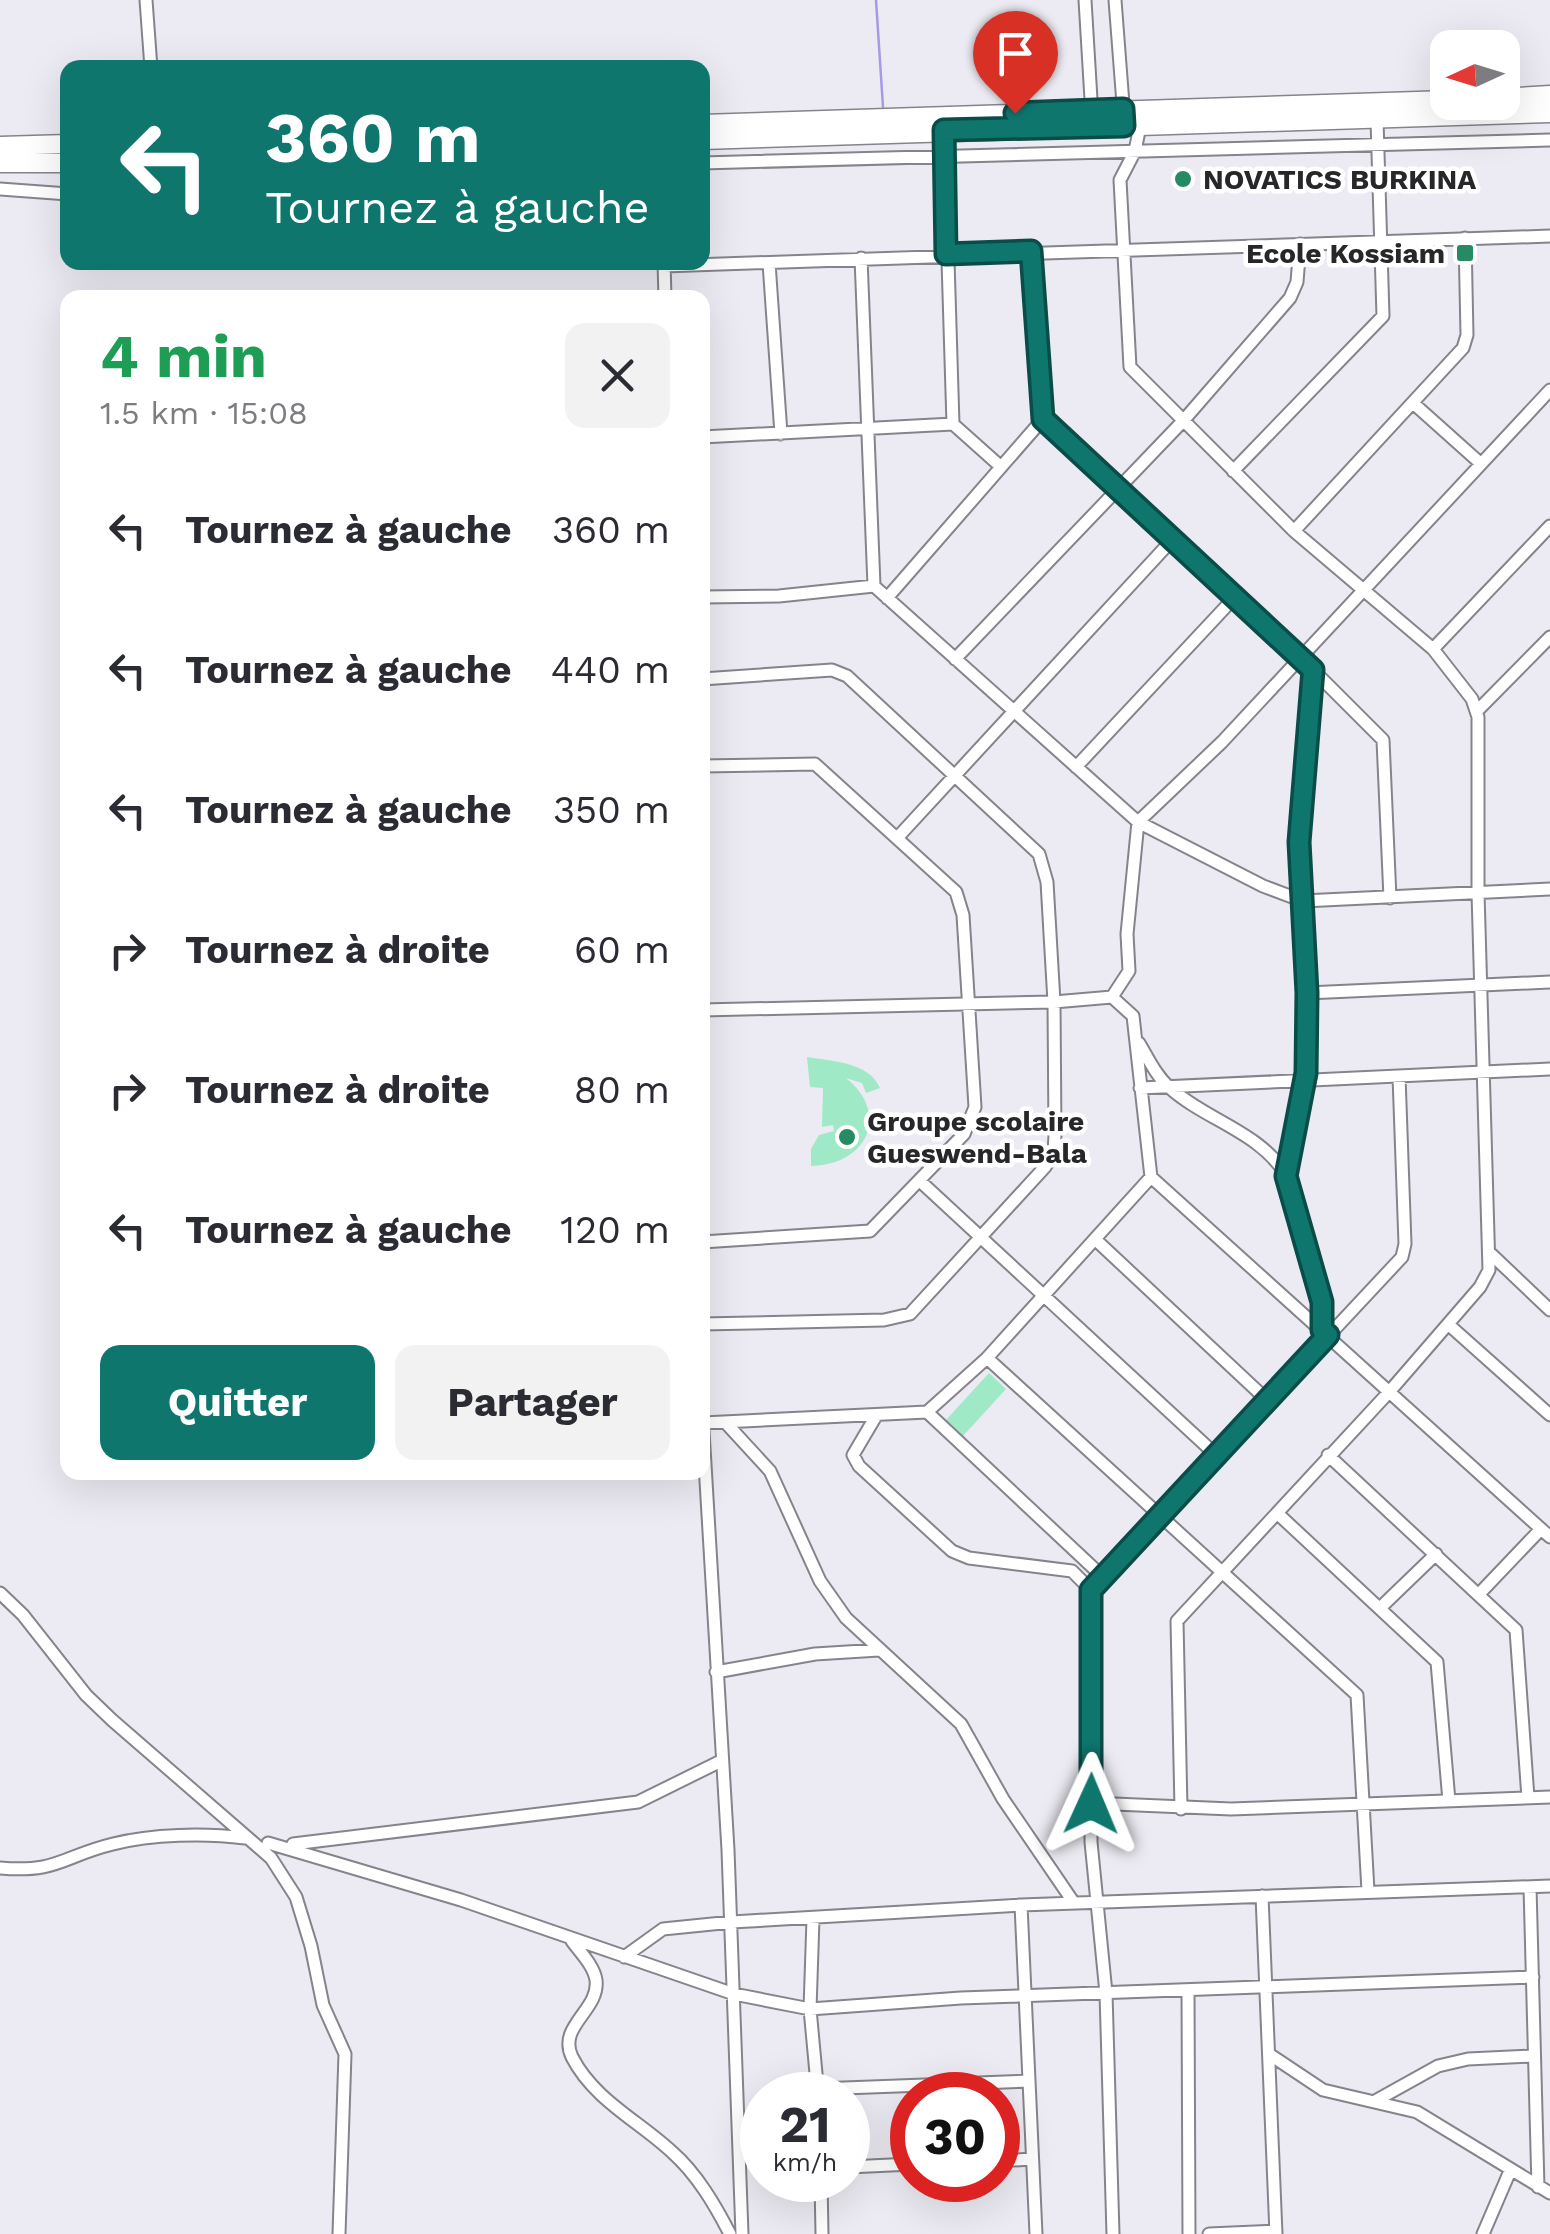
<!DOCTYPE html>
<html lang="fr">
<head>
<meta charset="utf-8">
<style>
	body { margin:0; font-family:"Work Sans",sans-serif; background:#f2f2f3; color:#2b2b33; height:100vh; display:flex; flex-direction:column; font-size:38px; white-space:nowrap }
	* { box-sizing:border-box; margin:0 }
	p { font-size:32px; color:#7c7c81 }
	.icon { flex:none; width:55px; height:55px; fill:none; stroke:currentColor; stroke-width:2; stroke-linecap:round; stroke-linejoin:round }
	.map { position:relative; flex:1; overflow:hidden }
	.panel { position:absolute; left:60px; top:290px; width:650px; height:1190px; display:flex; flex-direction:column; background:#fff; border-radius:20px; box-shadow:0 10px 40px #0002 }
	.panel>* { flex:none }
	.hud { position:absolute; left:60px; top:60px; width:650px; height:210px; border-radius:20px; box-shadow:0 10px 40px #0002; background:#0f766e; color:#fff; overflow:hidden }
	.needle { width:65px; rotate:266deg }
	.controls { position:absolute; left:1430px; top:30px; display:grid; gap:20px }
	.controls a { display:grid; place-items:center; width:90px; height:90px; border-radius:20px; background:#fff; box-shadow:0 10px 40px #0002; font-size:50px }
	.speed { position:absolute; left:740px; top:2072px; display:flex; gap:20px; font-size:50px; font-weight:700; text-align:center }
	.speed>* { display:grid; place-content:center; width:130px; height:130px; border-radius:50%; background:#fff; box-shadow:0 10px 40px #0002; line-height:1 }
	.speed small { font-size:25px; font-weight:400 }
	.speed .limit { border:15px solid #d22; background:#fff; color:#111 }
	.pin { position:absolute; display:grid; place-items:center; width:85px; height:85px; color:#fff; margin:-102px -42px; border-radius:50% 50% 50% 0; rotate:-45deg; box-shadow:0 0 10px #0007 }
	.pin .icon { rotate:45deg }
	.me { position:absolute; width:110px; margin:-55px; rotate:1deg; stroke-linejoin:round; filter:drop-shadow(0 0 8px #0008) }
	.turn { display:flex; align-items:center; gap:35px; height:210px; padding:0 40px; font-size:45px }
	.turn .icon { width:130px; height:130px; stroke-width:2.5 }
	.turn b { display:block; font-size:70px; line-height:85px }
	.round { display:grid; place-items:center; flex:none; width:105px; height:105px; border-radius:20px; background:#f2f2f3 }
	.head { display:flex; align-items:center; justify-content:space-between; height:170px; padding:0 40px }
	h1 { font-size:60px; font-weight:700; line-height:75px; color:#1e9e55 }
	.primary-button { display:flex; gap:20px; margin-top:auto; padding:20px 40px }
	.primary-button a { flex:1; height:115px; border-radius:20px; background:#0f766e; color:#fff; font-size:40px; font-weight:700; line-height:115px; text-align:center }
	.primary-button a+a { background:#f2f2f3; color:#2b2b33 }
	ul { padding:0; list-style:none }
	li { display:flex; align-items:center; gap:30px; height:140px; padding:0 40px }
	li div { flex:1 }
	li b { display:block; font-size:38px }
	li em { font-style:normal }
	.map>svg:first-child { display:block }
	.green { fill:#9fe9c6 }
	.lines { fill:none; stroke-linecap:round; stroke-linejoin:round }
	.stream { stroke:#a898e6; stroke-width:2.5 }
	.minor-casing { stroke:#85848b; stroke-width:15 }
	.primary-casing { stroke:#85848b; stroke-width:21 }
	.minor { stroke:#fff; stroke-width:11 }
	.primary { stroke:#fff; stroke-width:18 }
	.route-casing { stroke:#0a4d48; stroke-width:25 }
	.route { stroke:#0f766e; stroke-width:18 }
	.poi-dot { fill:#268a65; stroke:#fff; stroke-width:4 }
	.labels { text-anchor:middle; dominant-baseline:central; stroke-width:9; stroke-linejoin:round; paint-order:stroke }
	.poi-label { font-size:28px; font-weight:bold; fill:#272629; stroke:#fff; text-anchor:start }
</style>
</head>
<body>
<div class="map">
<svg width="1550" height="2234" viewBox="0 0 1550 2234">
	<rect width="100%" height="100%" fill="#ecebf3"/>
	<path class="green" d="M 807,1057 C 831,1061 869,1062 880,1088 L 866,1093 L 862,1083 L 846,1078 C 891,1114 867,1165 811,1166 L 811,1149 L 819,1135 L 834,1131 L 833,1125 L 822,1127 L 823,1088 L 810,1087 Z
		M 989,1373 L 1006,1389 L 963,1436 L 946,1420 Z"/>
	<g class="lines">
		<path class="stream" d="M 876,0 L 883,107"/>
		<g class="minor-casing">
			<path id="minor" d="M 146,0 L 151,68
				M 1085,0 L 1092,116
				M 1115,0 L 1124,117
				M 1140,126 L 1135,151 L 1120,180 L 1130,367 L 1294,531 L 1433,649 L 1472,699 L 1478,717 L 1478,893 L 1489,1270 L 1480,1287 L 1390,1391 L 1177,1621 L 1181,1809
				M 944,130 L 953,424
				M 702,163 L 1550,140
				M 0,189 L 68,194
				M 1031,251 L 1043,419 L 1313,670 L 1299,831 L 1307,993 L 1305,1080 L 1287,1176
				M 861,258 L 874,586 L 1138,822 L 1263,886 L 1303,901 L 1550,889
				M 664,262 L 665,298
				M 769,263 L 781,434
				M 664,266 L 1550,236
				M 1413,403 L 1479,462
				M 702,437 L 953,424 L 1000,466
				M 1233,471 L 1383,316 L 1377,120
				M 1294,531 L 1463,348 L 1467,335 L 1465,238
				M 702,597 L 779,596 L 874,586
				M 887,598 L 1043,419
				M 1433,649 L 1550,526
				M 955,659 L 1183,421 L 1290,298 L 1297,282 L 1300,244
				M 1313,670 L 1383,740 L 1390,898
				M 702,679 L 832,670 L 847,676 L 1039,854 L 1047,882 L 1054,1002 L 1055,1135 L 1054,1153 L 1045,1167 L 910,1314 L 884,1320 L 702,1324
				M 1478,710 L 1550,637
				M 702,766 L 815,764 L 956,892 L 963,915 L 975,1107 L 964,1134 L 870,1231 L 702,1242
				M 1076,767 L 1234,598
				M 898,837 L 1172,540
				M 1307,993 L 1550,982
				M 702,1010 L 1054,1002 L 1112,997 L 1129,971 L 1127,934 L 1138,822 L 1222,742 L 1550,390
				M 1139,1043 C 1148,1058 1156,1076 1170,1088 C 1207,1121 1259,1131 1287,1176 L 1322,1302 L 1322,1330
				M 1140,1088 L 1550,1069
				M 1151,1177 L 1550,1537
				M 921,1182 L 1215,1454
				M 1097,1241 L 1267,1400
				M 1491,1254 L 1550,1310
				M 1449,1325 L 1550,1415
				M 987,1358 L 1357,1695 L 1368,1891
				M 927,1412 L 1103,1577
				M 702,1414 L 728,1850 L 742,2234
				M 876,1416 L 853,1455 L 859,1466 L 952,1551 L 969,1558 L 1072,1571 L 1091,1590 L 1091,1842 L 1106,1993 L 1113,2234
				M 725,1422 L 770,1471 L 820,1581 L 846,1618 L 961,1724 L 1003,1799 L 1074,1903
				M 703,1423 L 927,1412 L 987,1358 L 1151,1177 L 1133,1016 L 1112,997
				M 1328,1455 L 1516,1630 L 1528,1798
				M 1277,1513 L 1437,1662 L 1449,1801
				M 1091,1590 L 1402,1257 L 1405,1244 L 1399,1076
				M 0,1593 L 23,1615 L 86,1695 L 112,1720 L 271,1858 L 296,1897 L 311,1946 L 323,2005 L 345,2054 L 339,2234
				M 1480,1593 L 1541,1529
				M 1380,1608 L 1436,1554
				M 716,1672 L 815,1654 L 879,1650
				M 1091,1803 L 1231,1809 L 1550,1797
				M 268,1843 L 461,1900 L 734,1994 L 810,2009 L 961,1998 L 1533,1977
				M 293,1844 L 638,1802 L 721,1761
				M 0,1868 C 58,1873 63,1856 113,1844 C 152,1834 205,1833 245,1838
				M 1530,1887 L 1538,2187
				M 1262,1896 L 1276,2234
				M 1021,1905 L 1036,2234
				M 813,1919 L 810,2009 L 818,2095
				M 572,1941 C 580,1952 594,1966 596,1980 C 600,2010 557,2026 572,2057 C 594,2100 639,2121 672,2152 C 697,2174 715,2205 730,2234
				M 624,1957 L 663,1929 L 732,1922 L 1021,1905 L 1550,1886
				M 1188,1990 L 1189,2234
				M 1269,2054 L 1323,2090 L 1417,2112 L 1550,2193
				M 817,2089 L 1029,2081
				M 1375,2101 L 1438,2066 L 1468,2059 L 1533,2056
				M 998,2161 L 1032,2159
				M 848,2167 L 912,2164
				M 821,2180 L 822,2234
				M 1209,2234 L 1276,2231
				M 1483,2234 L 1510,2171"/>
		</g>
		<g class="primary-casing">
			<path id="primary" d="M 1502,98 L 1550,95
				M 702,124 L 1448,100
				M 702,140 L 1550,113
				M 0,146 L 68,144
				M 0,163 L 68,163"/>
		</g>
		<use href="#minor" class="minor"/>
		<use href="#primary" class="primary"/>
	</g>
	<g class="lines">
		<g class="route-casing">
			<path id="route" d="M 1015,113 L 1123,109 L 1124,126 L 944,130 L 946,254 L 1031,251 L 1043,419 L 1313,670 L 1299,842 L 1307,993 L 1306,1073 L 1286,1176 L 1322,1302 L 1322,1330 L 1328,1335 L 1091,1590 L 1091,1804"/>
		</g>
		<use href="#route" class="route"/>
	</g>
	<g class="poi-dot">
		<circle cx="1183" cy="179" r="10"/>
		<rect x="1455" y="243" width="20" height="20" rx="5"/>
		<circle cx="847" cy="1137" r="10"/>
	</g>
	<g class="labels">
		<g class="poi-label">
			<text x="1203" y="179">NOVATICS BURKINA</text>
			<text x="1445" y="253" text-anchor="end">Ecole Kossiam</text>
			<text x="867" y="1121">Groupe scolaire<tspan x="867" dy="32">Gueswend-Bala</tspan></text>
		</g>
	</g>
</svg>
<div class="controls">
<a><svg class="needle" viewBox="-14 -14 28 28"><path d="M0-13l5 13h-10z" fill="#e53935"/><path d="M0 13l5-13h-10z" fill="#7c7c81"/></svg></a>
</div>
<div class="speed"><div>21<small>km/h</small></div><div class="limit">30</div></div>
<div class="pin" style="left:1015px;top:113px;background:#d93025"><svg class="icon" aria-label="arrive" viewBox="0 0 24 24"><path d="M6 21V4h12l-3 4 3 4H6"/></svg></div>
<svg class="me" style="left:1091px;top:1804px" viewBox="-20 -20 40 40"><path d="M0-17L14 15 0 8-14 15z" fill="#0f766e" stroke="#fff" stroke-width="4"/></svg>
<div class="hud">
<div class="turn"><svg class="icon" aria-label="left" viewBox="0 0 24 24"><path d="M17 20v-9H6M10 6l-5 5 5 5"/></svg><div><b>360 m</b>Tournez à gauche</div></div>
</div>
<section class="panel">
<div class="head"><div><h1>4 min</h1><p>1.5 km · 15:08</p></div><a class="round"><svg class="icon" aria-label="close" viewBox="0 0 24 24"><path d="M6 6l12 12M18 6L6 18"/></svg></a></div>
<ul>
<li><svg class="icon" aria-label="left" viewBox="0 0 24 24"><path d="M17 20v-9H6M10 6l-5 5 5 5"/></svg><div><b>Tournez à gauche</b></div><em>360 m</em></li>
<li><svg class="icon" aria-label="left" viewBox="0 0 24 24"><path d="M17 20v-9H6M10 6l-5 5 5 5"/></svg><div><b>Tournez à gauche</b></div><em>440 m</em></li>
<li><svg class="icon" aria-label="left" viewBox="0 0 24 24"><path d="M17 20v-9H6M10 6l-5 5 5 5"/></svg><div><b>Tournez à gauche</b></div><em>350 m</em></li>
<li><svg class="icon" aria-label="right" viewBox="0 0 24 24"><path d="M7 20v-9h11M14 6l5 5-5 5"/></svg><div><b>Tournez à droite</b></div><em>60 m</em></li>
<li><svg class="icon" aria-label="right" viewBox="0 0 24 24"><path d="M7 20v-9h11M14 6l5 5-5 5"/></svg><div><b>Tournez à droite</b></div><em>80 m</em></li>
<li><svg class="icon" aria-label="left" viewBox="0 0 24 24"><path d="M17 20v-9H6M10 6l-5 5 5 5"/></svg><div><b>Tournez à gauche</b></div><em>120 m</em></li>
</ul>
<div class="primary-button"><a>Quitter</a><a>Partager</a></div>
</section>
</div>
</body>
</html>
